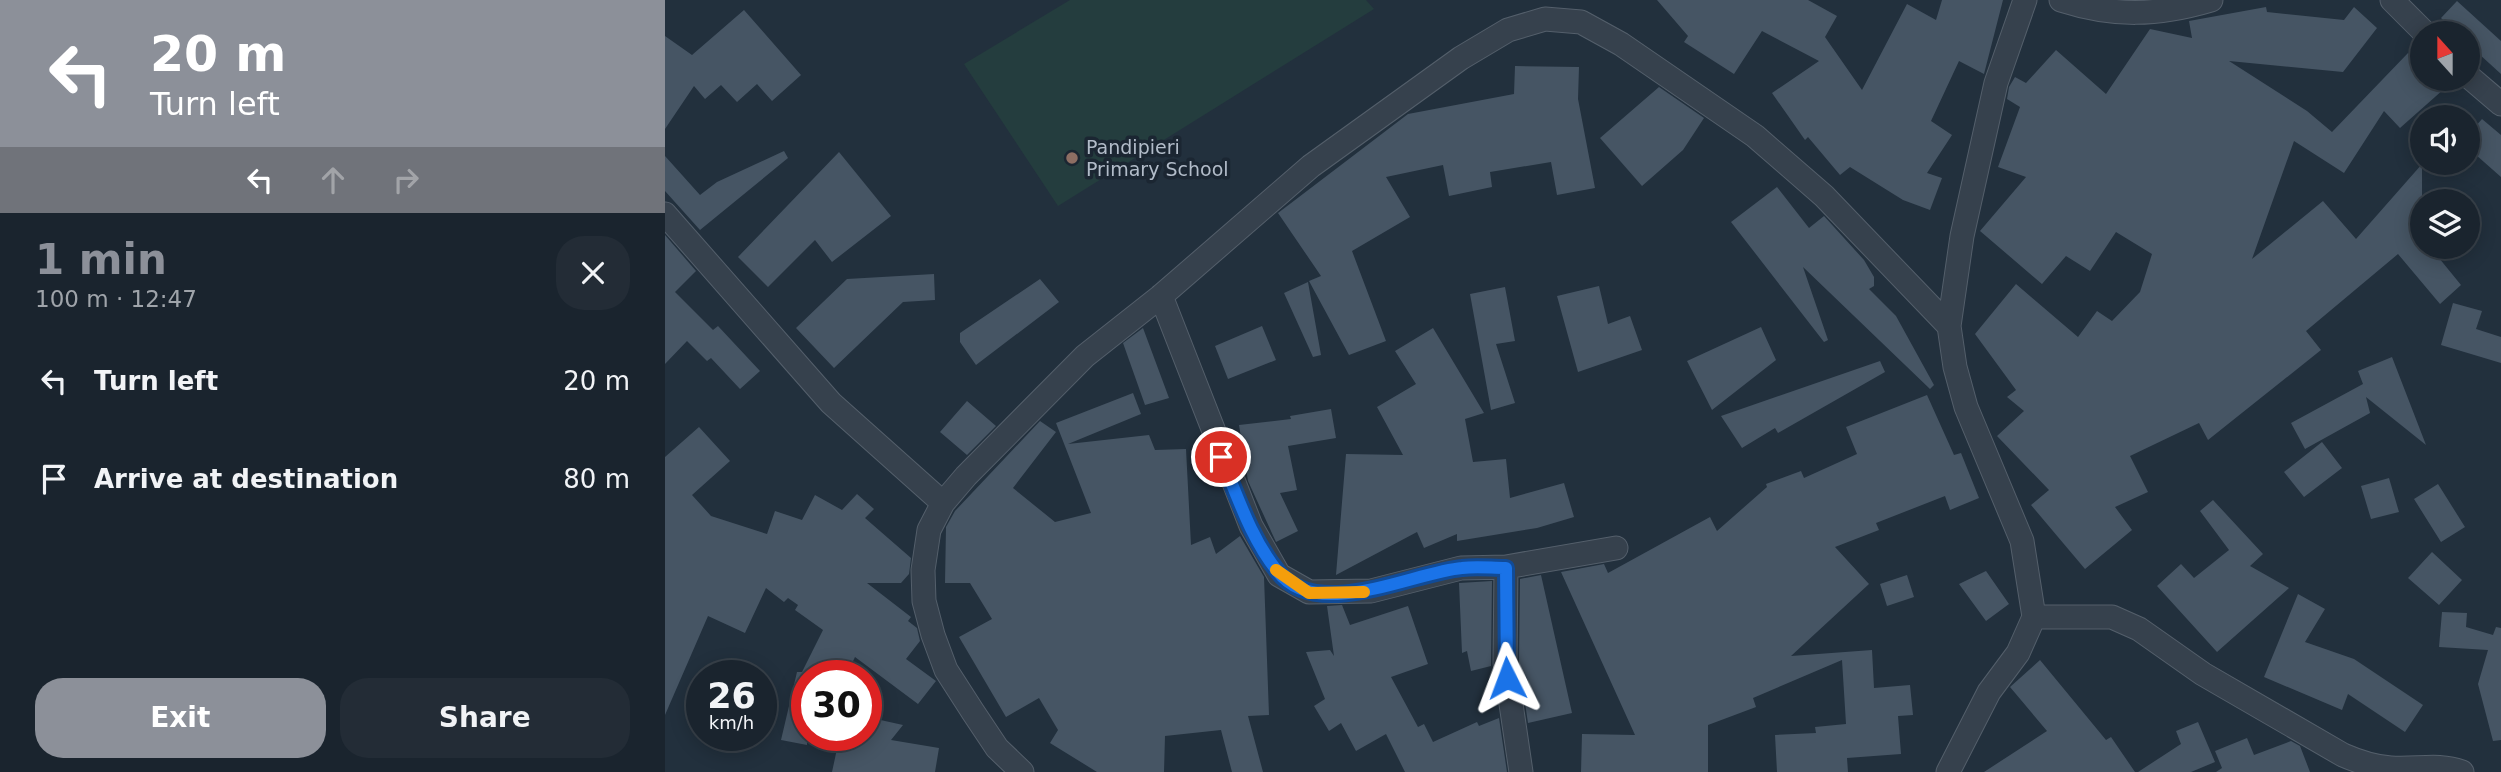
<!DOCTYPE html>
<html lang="en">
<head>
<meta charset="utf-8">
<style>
	body { margin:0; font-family:"DejaVu Sans",sans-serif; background:#232c36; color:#f1f3f6; height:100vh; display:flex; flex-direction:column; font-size:26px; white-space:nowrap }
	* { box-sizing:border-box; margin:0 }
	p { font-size:23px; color:#9fa4aa }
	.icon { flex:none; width:38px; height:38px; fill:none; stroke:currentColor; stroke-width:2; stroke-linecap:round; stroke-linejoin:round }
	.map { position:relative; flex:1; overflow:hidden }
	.side { display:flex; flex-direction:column; background:#1a242e; width:665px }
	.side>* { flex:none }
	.banner { background:#8c9099; color:#fff; overflow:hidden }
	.needle { width:46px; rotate:339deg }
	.tools { position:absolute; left:1745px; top:21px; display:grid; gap:14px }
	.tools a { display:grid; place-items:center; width:70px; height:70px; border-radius:50%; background:#1a242e; box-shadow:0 4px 18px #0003,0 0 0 2px #38414a; font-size:35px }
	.speed { position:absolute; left:21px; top:660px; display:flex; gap:14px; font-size:35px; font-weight:700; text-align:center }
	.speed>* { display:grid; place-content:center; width:91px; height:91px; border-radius:50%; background:#1a242e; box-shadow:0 4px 18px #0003,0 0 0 2px #38414a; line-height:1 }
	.speed small { font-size:18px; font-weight:400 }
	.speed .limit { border:10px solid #d22; background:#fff; color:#111 }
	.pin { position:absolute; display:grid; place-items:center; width:60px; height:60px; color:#fff; margin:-30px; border:4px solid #fff; border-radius:50%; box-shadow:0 2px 7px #0007 }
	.me { position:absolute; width:77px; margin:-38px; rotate:357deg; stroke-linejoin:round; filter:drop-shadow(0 0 5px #0008) }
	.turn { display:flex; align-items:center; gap:24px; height:147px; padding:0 35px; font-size:32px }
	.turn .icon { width:91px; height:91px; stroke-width:2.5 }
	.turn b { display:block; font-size:49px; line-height:60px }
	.lanes { display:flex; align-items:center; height:66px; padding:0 35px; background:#0003; justify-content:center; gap:35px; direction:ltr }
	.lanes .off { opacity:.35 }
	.round { display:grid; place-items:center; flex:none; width:74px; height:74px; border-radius:28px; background:#232c36 }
	.head { display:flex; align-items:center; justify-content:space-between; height:119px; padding:0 35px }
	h1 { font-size:42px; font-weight:700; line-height:52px; color:#8c9099 }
	.action { display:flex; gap:14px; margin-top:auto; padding:14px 35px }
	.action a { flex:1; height:80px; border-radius:28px; background:#8c9099; color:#fff; font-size:28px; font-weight:700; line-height:80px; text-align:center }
	.action a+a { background:#232c36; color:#f1f3f6 }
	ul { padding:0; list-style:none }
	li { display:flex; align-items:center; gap:21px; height:98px; padding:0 35px }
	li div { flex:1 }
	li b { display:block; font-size:26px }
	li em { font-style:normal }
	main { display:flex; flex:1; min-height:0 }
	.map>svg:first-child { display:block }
	.green { fill:#243d3e }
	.building { fill:#465564 }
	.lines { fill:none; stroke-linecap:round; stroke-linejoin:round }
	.minor-casing { stroke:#545f6b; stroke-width:25 }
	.minor { stroke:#36414d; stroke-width:23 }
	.route-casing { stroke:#114b97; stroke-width:18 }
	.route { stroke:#1a73e8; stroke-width:12 }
	.slow { stroke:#f59e0b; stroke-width:12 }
	.education-dot { fill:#8d6e63; stroke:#1b2632; stroke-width:2.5 }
	.labels { text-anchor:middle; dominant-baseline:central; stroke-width:7; stroke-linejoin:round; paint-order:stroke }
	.poi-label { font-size:19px; fill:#b2bcc9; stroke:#1b2632; text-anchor:start }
</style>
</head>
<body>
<main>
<section class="side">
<div class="banner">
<div class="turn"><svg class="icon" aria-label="left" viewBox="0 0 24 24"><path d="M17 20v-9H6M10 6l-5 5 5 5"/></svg><div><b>20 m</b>Turn left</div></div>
<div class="lanes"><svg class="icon" aria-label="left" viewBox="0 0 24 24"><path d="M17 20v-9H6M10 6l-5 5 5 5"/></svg><svg class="icon off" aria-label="ahead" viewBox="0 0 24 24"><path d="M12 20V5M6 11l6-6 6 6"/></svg><svg class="icon off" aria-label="right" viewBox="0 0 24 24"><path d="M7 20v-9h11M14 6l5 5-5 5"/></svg></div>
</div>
<div class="head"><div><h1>1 min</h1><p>100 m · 12:47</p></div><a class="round"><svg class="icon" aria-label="close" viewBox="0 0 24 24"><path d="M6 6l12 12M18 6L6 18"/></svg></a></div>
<ul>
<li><svg class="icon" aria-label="left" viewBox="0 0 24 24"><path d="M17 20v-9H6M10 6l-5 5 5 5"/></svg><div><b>Turn left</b></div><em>20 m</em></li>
<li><svg class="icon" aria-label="arrive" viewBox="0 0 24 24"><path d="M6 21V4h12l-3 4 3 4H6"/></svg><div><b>Arrive at destination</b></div><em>80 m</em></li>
</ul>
<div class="action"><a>Exit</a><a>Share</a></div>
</section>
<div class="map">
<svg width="1836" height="772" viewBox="0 0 1836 772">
	<rect width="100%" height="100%" fill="#22303d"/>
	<path class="green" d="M 405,0 L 701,0 L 709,9 L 393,206 L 299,64 Z"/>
	<path class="building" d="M 992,0 L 1143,0 L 1172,16 L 1160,37 L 1197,90 L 1242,4 L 1271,20 L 1277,0 L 1338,0 L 1319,74 L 1294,61 L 1266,121 L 1287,135 L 1262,173 L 1277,178 L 1265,210 L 1238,200 L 1185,167 L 1175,175 L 1143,137 L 1140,140 L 1107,93 L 1154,61 L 1097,31 L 1069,74 L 1019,42 L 1023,36 Z
		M 1792,1 L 1836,41 L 1836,74 L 1802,43 L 1802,33 L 1792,33 L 1776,18 Z
		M 1601,7 L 1602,12 L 1679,20 L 1689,7 L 1712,28 L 1678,72 L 1564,61 L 1642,111 L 1667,132 L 1743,53 L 1757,67 L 1757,79 L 1769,79 L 1779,89 L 1735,128 L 1719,111 L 1679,173 L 1629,141 L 1587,259 L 1658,201 L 1691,239 L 1757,164 L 1757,247 L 1784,247 L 1774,258 L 1796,285 L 1775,304 L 1733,254 L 1641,331 L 1656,350 L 1543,440 L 1534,423 L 1465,456 L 1483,492 L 1450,507 L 1467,530 L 1420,569 L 1366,505 L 1384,490 L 1332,436 L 1359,411 L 1342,397 L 1351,390 L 1310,334 L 1351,284 L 1413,337 L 1432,311 L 1447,321 L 1475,292 L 1487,254 L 1451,232 L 1425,271 L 1401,256 L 1377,284 L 1315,231 L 1361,177 L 1333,167 L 1355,107 L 1342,99 L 1344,87 L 1350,77 L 1361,83 L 1391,50 L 1441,94 L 1485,29 L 1527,38 L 1524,21 Z
		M 79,10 L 136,75 L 107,101 L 92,84 L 72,102 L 56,85 L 40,99 L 29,86 L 0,129 L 0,36 L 27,55 Z
		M 850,66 L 914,67 L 913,99 L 930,188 L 892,195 L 886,162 L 825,172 L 827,187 L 784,196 L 778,165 L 721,177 L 745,217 L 687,251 L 721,341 L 684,355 L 644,281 L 656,276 L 613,213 L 743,114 L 849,94 Z
		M 994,87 L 1039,118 L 1018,150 L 977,186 L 935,138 Z
		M 1817,119 L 1836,135 L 1836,177 L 1802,147 L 1802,136 Z
		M 119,151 L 123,158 L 35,230 L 0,191 L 0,156 L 35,195 L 52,182 Z
		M 174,152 L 226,216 L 167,262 L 150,240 L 103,287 L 73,257 Z
		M 1112,187 L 1144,228 L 1159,216 L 1199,260 L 1209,277 L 1209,286 L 1204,289 L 1231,316 L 1269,385 L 1265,389 L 1138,267 L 1163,340 L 1159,342 L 1066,222 Z
		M 0,235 L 31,271 L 10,292 L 48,330 L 53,326 L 95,371 L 75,389 L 46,358 L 42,361 L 22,341 L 0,364 Z
		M 269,274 L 270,300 L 238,302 L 169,368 L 131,328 L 182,279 Z
		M 375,279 L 394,302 L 311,365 L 295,342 L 295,333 Z
		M 643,282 L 656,355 L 648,357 L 619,293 Z
		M 934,286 L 943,324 L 965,316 L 977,350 L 913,372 L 892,296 Z
		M 840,287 L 850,341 L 831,344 L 850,403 L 826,410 L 805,294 Z
		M 1788,303 L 1817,311 L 1811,329 L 1836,337 L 1836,363 L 1776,345 Z
		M 597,326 L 611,360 L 563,379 L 550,346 Z
		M 1096,327 L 1111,360 L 1047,410 L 1022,361 Z
		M 478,328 L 504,398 L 480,405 L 458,343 Z
		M 768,328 L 819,413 L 800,419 L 808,462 L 841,459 L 845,498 L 899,483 L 909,517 L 872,528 L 792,541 L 792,534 L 759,548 L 752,532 L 671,575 L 681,454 L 738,455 L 712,407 L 751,384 L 730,351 Z
		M 1727,357 L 1761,445 L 1701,397 L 1705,413 L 1640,449 L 1626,423 L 1698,384 L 1693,371 Z
		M 1215,361 L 1220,372 L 1113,433 L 1110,428 L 1077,448 L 1056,416 Z
		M 468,393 L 476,414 L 403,444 L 484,435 L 490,450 L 521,449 L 526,545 L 545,537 L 551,554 L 575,536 L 599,577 L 604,715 L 583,716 L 598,772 L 567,772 L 556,730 L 500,736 L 499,772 L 432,772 L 385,743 L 393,730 L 374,698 L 341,717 L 294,637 L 327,619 L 305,583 L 280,583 L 281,527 L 290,511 L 375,421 L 391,432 L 348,488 L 390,522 L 426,513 L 391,423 Z
		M 1262,395 L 1289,455 L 1296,453 L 1314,498 L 1285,510 L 1280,496 L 1211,523 L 1214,530 L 1170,547 L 1204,584 L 1126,656 L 1207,650 L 1209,688 L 1245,685 L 1248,715 L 1233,716 L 1236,754 L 1182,758 L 1183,772 L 1112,772 L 1110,735 L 1151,733 L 1150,727 L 1181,724 L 1177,660 L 1088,698 L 1091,707 L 1043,725 L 1043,772 L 916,772 L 917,734 L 970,735 L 896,572 L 939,564 L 943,573 L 1045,517 L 1052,531 L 1102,487 L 1101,484 L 1136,471 L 1139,478 L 1192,454 L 1181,427 Z
		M 302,401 L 331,426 L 302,455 L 275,432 Z
		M 666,409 L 671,438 L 623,446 L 632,490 L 615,493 L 633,531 L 611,542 L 583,481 L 574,425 L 626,419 L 625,416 Z
		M 34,427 L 65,461 L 27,495 L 46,516 L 102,534 L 110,511 L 137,520 L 150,495 L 177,510 L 192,494 L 209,509 L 200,518 L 246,558 L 244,574 L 236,583 L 202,583 L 246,617 L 243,621 L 252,628 L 255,641 L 241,659 L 271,681 L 253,704 L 190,657 L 181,676 L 142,676 L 142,745 L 116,740 L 132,672 L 137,672 L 158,630 L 130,610 L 133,605 L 123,598 L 119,602 L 101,588 L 80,633 L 43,616 L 0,715 L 0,457 Z
		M 1657,442 L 1677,468 L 1639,497 L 1619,472 Z
		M 1724,478 L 1734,512 L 1706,519 L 1696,486 Z
		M 1773,484 L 1800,527 L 1776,542 L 1749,499 Z
		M 1548,500 L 1598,554 L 1585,566 L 1624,588 L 1552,652 L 1492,586 L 1516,564 L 1529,578 L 1564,550 L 1535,511 Z
		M 1767,552 L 1797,580 L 1774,605 L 1743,578 Z
		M 1321,571 L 1344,604 L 1321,621 L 1294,584 Z
		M 876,575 L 907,713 L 863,723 L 854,662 L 855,579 Z
		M 1242,575 L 1249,597 L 1222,606 L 1215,584 Z
		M 827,581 L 826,666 L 806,671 L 802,651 L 797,653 L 794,583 Z
		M 1633,594 L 1660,609 L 1640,642 L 1689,659 L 1758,705 L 1740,732 L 1683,694 L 1677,710 L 1599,677 Z
		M 677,605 L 685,625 L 743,606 L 763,664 L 726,677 L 753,727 L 759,724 L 768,742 L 812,722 L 814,726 L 834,718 L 842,772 L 740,772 L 721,734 L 691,751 L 676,723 L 664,731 L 649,706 L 660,699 L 641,652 L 665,650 L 669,656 L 662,606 Z
		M 1777,612 L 1802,613 L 1801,627 L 1828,635 L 1831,627 L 1836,628 L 1836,740 L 1828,741 L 1813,684 L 1823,650 L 1774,647 Z
		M 1375,660 L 1441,740 L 1446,737 L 1470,772 L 1319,772 L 1382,731 L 1345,687 Z
		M 202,717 L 238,725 L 226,740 L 274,748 L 270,772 L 167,772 L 175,735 L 201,735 Z
		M 1533,722 L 1550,762 L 1526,772 L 1473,772 L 1516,744 L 1511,731 Z
		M 1582,738 L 1589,755 L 1626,741 L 1635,746 L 1645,772 L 1551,772 L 1557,768 L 1550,751 Z"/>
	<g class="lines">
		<g class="minor-casing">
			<path id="minor" d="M 1396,0 C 1449,17 1492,16 1546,0
				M 1727,0 L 1760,33
				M 1802,75 L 1836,104
				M 0,214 L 166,403 L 278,503
				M 496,296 L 586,526 L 614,575 L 644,592 L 706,591 L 796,568 L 841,567 L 951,548
				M 841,567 L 840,663 L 856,772
				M 1369,617 L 1447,617 L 1474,629 L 1538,674 L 1678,755 C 1694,762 1709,767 1726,768 C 1751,770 1773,763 1797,772
				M 357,772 L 332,748 L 308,712 L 281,670 L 268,635 L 259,601 L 258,570 L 264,530 L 278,503 L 301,476 L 420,356 L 496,296 L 646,166 L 796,58 L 843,30 L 880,19 L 916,22 L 956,44 L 1090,136 L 1159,196 L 1284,326
				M 1283,772 L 1324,692 L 1353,653 L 1369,617 L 1357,541 L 1301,407 L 1290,367 L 1284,326 L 1297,236 L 1331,83 L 1360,0"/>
		</g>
		<use href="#minor" class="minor"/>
	</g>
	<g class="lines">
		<g class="route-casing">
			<path id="route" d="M 556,457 C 572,495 586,539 613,572 C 652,622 749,572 797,568 C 812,566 826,568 841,568 L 842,678"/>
		</g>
		<use href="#route" class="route"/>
		<path class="slow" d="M 611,570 L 644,593 L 699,592"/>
	</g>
	<circle class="education-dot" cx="407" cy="158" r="7"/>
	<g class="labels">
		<g class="poi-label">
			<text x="421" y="147">Pandipieri<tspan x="421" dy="22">Primary School</tspan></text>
		</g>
	</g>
</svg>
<div class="tools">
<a><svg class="needle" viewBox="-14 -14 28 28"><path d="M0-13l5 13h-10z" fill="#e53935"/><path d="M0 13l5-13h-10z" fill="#9fa4aa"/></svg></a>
<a><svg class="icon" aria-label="sound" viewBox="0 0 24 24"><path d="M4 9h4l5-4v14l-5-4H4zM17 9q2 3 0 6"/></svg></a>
<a><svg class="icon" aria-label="layers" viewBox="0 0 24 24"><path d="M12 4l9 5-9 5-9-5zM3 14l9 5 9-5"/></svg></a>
</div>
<div class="speed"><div>26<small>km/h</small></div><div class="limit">30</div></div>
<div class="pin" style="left:556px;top:457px;background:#d93025"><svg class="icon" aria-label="arrive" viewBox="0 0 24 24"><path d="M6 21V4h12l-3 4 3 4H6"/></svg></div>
<svg class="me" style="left:842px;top:678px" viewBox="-20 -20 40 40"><path d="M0-17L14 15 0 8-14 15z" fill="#1a73e8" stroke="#fff" stroke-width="4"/></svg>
</div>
</main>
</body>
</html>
